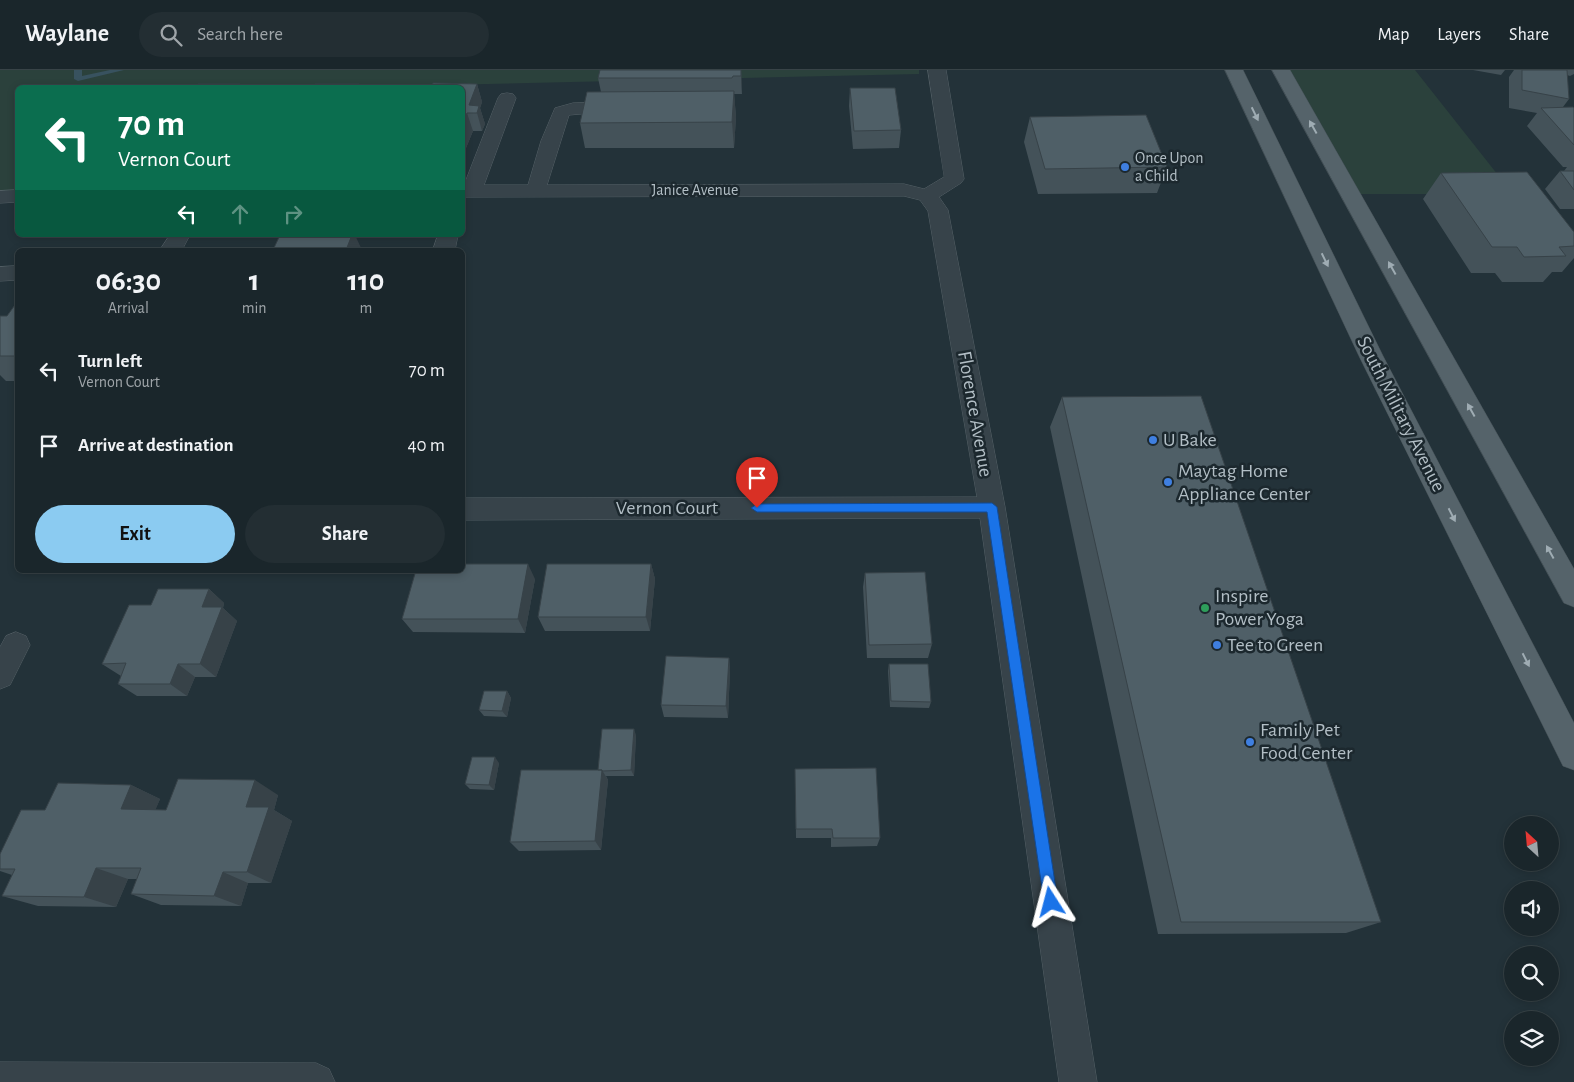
<!DOCTYPE html>
<html lang="en">
<head>
<meta charset="utf-8">
<style>
	body { margin:0; font-family:"Alegreya Sans",sans-serif; background:#232e33; color:#f1f3f6; height:100vh; display:flex; flex-direction:column; font-size:19px; white-space:nowrap }
	* { box-sizing:border-box; margin:0 }
	p { font-size:16px; color:#9fa5a9 }
	.icon { flex:none; width:28px; height:28px; fill:none; stroke:currentColor; stroke-width:2; stroke-linecap:round; stroke-linejoin:round }
	.map { position:relative; flex:1; overflow:hidden }
	.details { position:absolute; left:15px; top:178px; width:450px; height:325px; display:flex; flex-direction:column; background:#1a262b; border-radius:8px; box-shadow:0 2px 8px #0003,0 0 0 1px #384347 }
	.details>* { flex:none }
	.top-card { position:absolute; left:15px; top:15px; width:450px; height:152px; border-radius:8px; box-shadow:0 2px 8px #0003,0 0 0 1px #384347; background:#0b6e4f; color:#fff; overflow:hidden }
	.needle { width:32px; rotate:334deg }
	.tools { position:absolute; left:1504px; top:746px; display:grid; gap:10px }
	.tools a { display:grid; place-items:center; width:55px; height:55px; border-radius:50%; background:#1a262b; box-shadow:0 2px 8px #0003,0 0 0 1px #384347; font-size:25px }
	.pin { position:absolute; display:grid; place-items:center; width:42px; height:42px; color:#fff; margin:-51px -21px; border-radius:50% 50% 50% 0; rotate:-45deg; box-shadow:0 0 5px #0007 }
	.pin .icon { rotate:45deg }
	.me { position:absolute; width:55px; margin:-28px; rotate:351deg; stroke-linejoin:round; filter:drop-shadow(0 0 4px #0008) }
	.turn { display:flex; align-items:center; gap:18px; height:105px; padding:0 20px; font-size:22px }
	.turn .icon { width:65px; height:65px; stroke-width:2.5 }
	.turn b { display:block; font-size:35px; line-height:42px }
	.lanes { display:flex; align-items:center; height:48px; padding:0 20px; background:#0003; justify-content:center; gap:25px; direction:ltr }
	.lanes .off { opacity:.35 }
	.eta { display:flex; justify-content:space-evenly; align-items:center; height:85px; text-align:center }
	.eta b { font-size:30px; font-weight:700; line-height:35px }
	.button { display:flex; gap:10px; margin-top:auto; padding:10px 20px }
	.button a { flex:1; height:58px; border-radius:30px; background:#8bcbf1; color:#111; font-size:20px; font-weight:700; line-height:58px; text-align:center }
	.button a+a { background:#232e33; color:#f1f3f6 }
	ul { padding:0; list-style:none }
	li { display:flex; align-items:center; gap:15px; height:75px; padding:0 20px }
	li div { flex:1 }
	li b { display:block; font-size:19px }
	li em { font-style:normal }
	header { display:flex; align-items:center; gap:30px; box-sizing:border-box; height:70px; padding:0 25px; background:#1a262b; border-bottom:1px solid #384347 }
	header strong { font-size:24px }
	nav { display:flex; gap:28px; margin-inline-start:auto; font-size:18px }
	.search { width:350px; height:45px; background:#232e33; display:flex; align-items:center; gap:12px; box-sizing:border-box; padding:0 18px; border-radius:28px; color:#9fa5a9; font-size:19px }
	.map>svg:first-child { display:block }
	.green { fill:#2b413c }
	.lines { fill:none; stroke-linecap:round; stroke-linejoin:round }
	.stream { fill:#38525f; fill-rule:evenodd }
	.minor-casing { stroke:#556167; stroke-width:1 }
	.major-casing { stroke:#434f55; stroke-width:1 }
	.minor { fill:#37434a; fill-rule:evenodd }
	.major { fill:#55636a; fill-rule:evenodd }
	.wall { fill:#445259 }
	.shaded-wall { fill:#374248 }
	.building { fill:#4f5f67; stroke:#374248 }
	.oneway { fill:#9facb3 }
	.route { fill:#1a73e8; stroke:#114b97 }
	.shop-dot { fill:#3f7fe0; stroke:#1c282e; stroke-width:2 }
	.leisure-dot { fill:#2e9e5b; stroke:#1c282e; stroke-width:2 }
	.labels { text-anchor:middle; dominant-baseline:central; stroke-width:5; stroke-linejoin:round; paint-order:stroke }
	.far-poi-label { font-size:16px; fill:#b2bec5; stroke:#1c282e; text-anchor:start }
	.far-street-label { font-size:16px; fill:#b2bec5; stroke:#1c282e }
	.street-label { font-size:20px; fill:#b2bec5; stroke:#1c282e }
	.poi-label { font-size:20px; fill:#b2bec5; stroke:#1c282e; text-anchor:start }
</style>
</head>
<body>
<header>
<strong>Waylane</strong>
<div class="search"><svg class="icon" aria-label="search" viewBox="0 0 24 24"><circle cx="10" cy="10" r="6"/><path d="M15 15l6 6"/></svg>Search here</div>
<nav><a>Map</a><a>Layers</a><a>Share</a></nav>
</header>
<div class="map">
<svg width="1574" height="1012" viewBox="0 0 1574 1012">
	<rect width="100%" height="100%" fill="#233239"/>
	<path class="green" d="M 0,0 L 919,0 L 919,4 L 352,17 L 18,18 L 17,126 L 0,127 Z
		M 1281,0 L 1415,0 L 1513,124 L 1350,124 Z"/>
	<g class="lines">
		<path class="stream" d="M 74,0 L 82,0 L 82,6 L 110,0 L 124,0 L 78,11 L 74,9 Z"/>
		<g class="minor-casing">
			<path id="minor" d="M 928,0 L 946,0 L 964,109 L 961,113 L 939,127 L 948,140 L 1005,437 L 1097,1012 L 1059,1012 L 980,448 L 462,450 L 462,428 L 977,427 L 928,141 L 920,130 L 904,126 L 462,127 L 462,115 L 464,115 L 498,28 L 501,24 L 507,23 L 513,24 L 516,28 L 484,115 L 528,115 L 541,71 L 555,38 L 573,33 L 622,31 L 628,32 L 631,36 L 628,40 L 569,45 L 547,115 L 904,114 L 924,119 L 944,107 Z
				M 18,120 L 18,132 L 0,133 L 0,121 Z
				M 170,165 L 190,165 L 182,180 L 160,180 Z
				M 438,165 L 458,165 L 455,180 L 433,180 Z
				M 18,196 L 18,210 L 0,211 L 0,197 Z
				M 16,562 L 26,566 L 30,575 L 10,615 L 0,619 L 0,577 L 6,566 Z
				M 0,992 L 316,993 L 329,999 L 335,1012 L 0,1012 Z"/>
		</g>
		<g class="major-casing">
			<path id="major" d="M 1225,0 L 1243,0 L 1383,286 L 1574,653 L 1574,700 L 1563,696 L 1359,286 Z
				M 1272,0 L 1290,0 L 1574,499 L 1574,537 L 1564,533 Z"/>
		</g>
		<use href="#minor" class="minor"/>
		<use href="#major" class="major"/>
	</g>
	<path class="wall" d="M 741,0 L 742,24 L 734,24 L 736,47 L 734,78 L 585,78 L 580,53 L 601,22 L 598,8 Z
		M 1473,0 L 1505,0 L 1501,5 Z
		M 1514,0 L 1574,0 L 1574,4 L 1570,6 L 1567,5 L 1569,29 L 1563,37 L 1574,38 L 1574,139 L 1560,139 L 1545,119 L 1560,101 L 1564,101 L 1567,97 L 1563,97 L 1527,56 L 1537,43 L 1509,38 L 1509,7 Z
		M 477,14 L 482,32 L 480,38 L 485,54 L 482,61 L 473,61 L 466,78 L 462,78 L 462,18 Z
		M 850,18 L 901,60 L 899,78 L 853,79 L 849,36 Z
		M 1030,47 L 1167,97 L 1157,123 L 1038,124 L 1024,72 Z
		M 1441,103 L 1574,162 L 1574,188 L 1562,202 L 1552,202 L 1543,212 L 1502,212 L 1495,203 L 1471,203 L 1423,129 Z
		M 18,232 L 18,311 L 6,311 L 0,305 L 0,246 L 7,246 Z
		M 1062,327 L 1381,852 L 1346,863 L 1158,864 L 1050,357 Z
		M 651,494 L 655,509 L 650,561 L 545,561 L 538,547 Z
		M 865,503 L 932,574 L 928,588 L 867,588 L 863,517 Z
		M 535,509 L 525,563 L 413,562 L 402,549 Z
		M 209,519 L 224,533 L 223,538 L 237,551 L 216,607 L 195,607 L 187,626 L 137,626 L 118,614 L 121,606 L 102,594 L 151,535 Z
		M 729,588 L 730,600 L 728,648 L 664,647 L 661,635 Z
		M 889,594 L 931,632 L 929,638 L 890,637 L 888,601 Z
		M 507,621 L 511,628 L 507,647 L 484,646 L 479,640 Z
		M 636,665 L 634,706 L 606,706 L 608,710 L 601,780 L 519,781 L 510,772 L 598,700 Z
		M 499,693 L 494,720 L 470,719 L 465,714 Z
		M 795,699 L 880,768 L 877,776 L 831,777 L 831,768 L 796,768 Z
		M 131,715 L 160,729 L 155,740 L 166,740 L 278,725 L 274,740 L 292,751 L 271,813 L 248,813 L 241,836 L 161,835 L 131,824 L 137,809 L 128,809 L 116,837 L 38,836 L 2,826 L 12,805 L 0,801 L 0,784 L 45,740 Z"/>
	<path class="shaded-wall" d="M 741,0 L 742,14 L 742,24 L 741,6 Z
		M 477,14 L 482,32 L 480,38 L 485,54 L 482,61 L 477,43 L 469,35 Z
		M 734,21 L 736,47 L 734,78 L 732,52 Z
		M 467,43 L 473,61 L 466,78 L 462,66 L 462,55 Z
		M 352,165 L 355,165 L 362,180 L 345,180 Z
		M 528,494 L 535,509 L 525,563 L 518,549 Z
		M 651,494 L 655,509 L 650,561 L 646,547 Z
		M 209,519 L 224,533 L 223,538 L 237,551 L 216,607 L 200,594 L 202,537 Z
		M 729,588 L 730,600 L 728,648 L 726,636 Z
		M 178,594 L 195,607 L 187,626 L 170,614 Z
		M 507,621 L 511,628 L 507,647 L 502,641 Z
		M 634,659 L 636,665 L 634,706 L 631,700 Z
		M 495,687 L 499,693 L 494,720 L 489,715 Z
		M 602,700 L 608,710 L 601,780 L 595,771 Z
		M 255,710 L 278,725 L 274,740 L 292,751 L 271,813 L 247,802 L 246,737 Z
		M 131,715 L 160,729 L 150,753 L 121,739 Z
		M 96,798 L 128,809 L 116,837 L 84,827 Z
		M 223,802 L 248,813 L 241,836 L 214,826 Z"/>
	<path class="building" d="M 600,0 L 741,0 L 741,6 L 733,6 L 732,8 L 598,8 Z
		M 1522,0 L 1567,0 L 1569,29 L 1522,20 Z
		M 433,13 L 477,14 L 469,35 L 479,36 L 477,43 L 467,43 L 462,55 L 462,18 L 431,18 Z
		M 198,14 L 240,14 L 238,18 L 195,18 Z
		M 315,14 L 359,14 L 357,18 L 313,18 Z
		M 850,18 L 895,18 L 901,60 L 854,61 Z
		M 734,21 L 732,52 L 580,53 L 587,22 Z
		M 1573,37 L 1574,38 L 1574,75 L 1541,38 Z
		M 1146,45 L 1167,97 L 1045,99 L 1030,47 Z
		M 1560,101 L 1574,101 L 1574,120 Z
		M 1527,102 L 1574,162 L 1574,176 L 1559,177 L 1566,186 L 1524,187 L 1517,177 L 1492,177 L 1441,103 Z
		M 280,165 L 352,165 L 346,180 L 273,180 Z
		M 17,232 L 18,232 L 18,286 L 0,286 L 0,246 L 7,246 Z
		M 1201,326 L 1381,852 L 1181,852 L 1062,327 Z
		M 462,494 L 528,494 L 518,549 L 402,549 L 416,500 L 462,500 Z
		M 547,494 L 651,494 L 646,547 L 538,547 Z
		M 925,502 L 932,574 L 869,575 L 865,503 Z
		M 158,519 L 209,519 L 202,537 L 222,537 L 200,594 L 178,594 L 170,614 L 118,614 L 126,593 L 102,594 L 129,535 L 151,535 Z
		M 666,586 L 729,588 L 726,636 L 661,635 Z
		M 889,594 L 928,594 L 931,632 L 891,631 Z
		M 484,621 L 507,621 L 502,641 L 479,640 Z
		M 602,659 L 634,659 L 631,700 L 602,701 L 602,700 L 598,700 Z
		M 472,687 L 495,687 L 489,715 L 465,714 Z
		M 876,698 L 880,768 L 833,768 L 832,759 L 796,759 L 795,699 Z
		M 521,700 L 602,700 L 595,771 L 510,772 Z
		M 178,709 L 255,710 L 246,737 L 269,737 L 247,802 L 223,802 L 214,826 L 131,824 L 141,798 L 96,798 L 84,827 L 2,826 L 15,799 L 0,799 L 0,784 L 21,740 L 45,740 L 58,713 L 131,715 L 121,739 L 166,740 Z"/>
	<defs><path id="oneway-solid" d="M-6-.8H1V-3.2L6.5 0L1 3.2V.8H-6Z" transform="scale(1.25)"/></defs>
	<g class="oneway">
		<use href="#oneway-solid" transform="translate(1255 44) rotate(64)"/>
		<use href="#oneway-solid" transform="translate(1313 57) rotate(-119)"/>
		<use href="#oneway-solid" transform="translate(1325 190) rotate(64)"/>
		<use href="#oneway-solid" transform="translate(1392 198) rotate(-119)"/>
		<use href="#oneway-solid" transform="translate(1471 340) rotate(-119)"/>
		<use href="#oneway-solid" transform="translate(1452 445) rotate(63)"/>
		<use href="#oneway-solid" transform="translate(1550 482) rotate(-119)"/>
		<use href="#oneway-solid" transform="translate(1526 590) rotate(63)"/>
	</g>
	<path class="route" d="M 992,433 L 997,437 L 1058,832 L 1056,837 L 1051,839 L 1046,837 L 1044,832 L 987,442 L 757,442 L 751,438 L 757,434 Z"/>
	<g class="shop-dot">
		<circle cx="1125" cy="97" r="5"/>
		<circle cx="1153" cy="370" r="5"/>
		<circle cx="1168" cy="412" r="5"/>
		<circle cx="1217" cy="575" r="5"/>
		<circle cx="1250" cy="672" r="5"/>
	</g>
	<circle class="leisure-dot" cx="1205" cy="538" r="5"/>
	<g class="labels">
		<g class="far-poi-label">
			<text x="1135" y="88">Once Upon<tspan x="1135" dy="18">a Child</tspan></text>
		</g>
		<g class="far-street-label">
			<text x="695" y="120">Janice Avenue</text>
		</g>
		<g class="street-label">
			<text transform="translate(975 344) rotate(80)">Florence Avenue</text>
			<text transform="translate(1401 344) rotate(63)">South Military Avenue</text>
			<text x="667" y="438">Vernon Court</text>
		</g>
		<g class="poi-label">
			<text x="1163" y="370">U Bake</text>
			<text x="1178" y="401">Maytag Home<tspan x="1178" dy="23">Appliance Center</tspan></text>
			<text x="1215" y="526">Inspire<tspan x="1215" dy="23">Power Yoga</tspan></text>
			<text x="1227" y="575">Tee to Green</text>
			<text x="1260" y="660">Family Pet<tspan x="1260" dy="23">Food Center</tspan></text>
		</g>
	</g>
</svg>
<div class="tools">
<a><svg class="needle" viewBox="-14 -14 28 28"><path d="M0-13l5 13h-10z" fill="#e53935"/><path d="M0 13l5-13h-10z" fill="#9fa5a9"/></svg></a>
<a><svg class="icon" aria-label="sound" viewBox="0 0 24 24"><path d="M4 9h4l5-4v14l-5-4H4zM17 9q2 3 0 6"/></svg></a>
<a><svg class="icon" aria-label="search" viewBox="0 0 24 24"><circle cx="10" cy="10" r="6"/><path d="M15 15l6 6"/></svg></a>
<a><svg class="icon" aria-label="layers" viewBox="0 0 24 24"><path d="M12 4l9 5-9 5-9-5zM3 14l9 5 9-5"/></svg></a>
</div>
<div class="pin" style="left:757px;top:438px;background:#d93025"><svg class="icon" aria-label="arrive" viewBox="0 0 24 24"><path d="M6 21V4h12l-3 4 3 4H6"/></svg></div>
<svg class="me" style="left:1051px;top:832px" viewBox="-20 -20 40 40"><path d="M0-17L14 15 0 8-14 15z" fill="#1a73e8" stroke="#fff" stroke-width="4"/></svg>
<div class="top-card">
<div class="turn"><svg class="icon" aria-label="left" viewBox="0 0 24 24"><path d="M17 20v-9H6M10 6l-5 5 5 5"/></svg><div><b>70 m</b>Vernon Court</div></div>
<div class="lanes"><svg class="icon" aria-label="left" viewBox="0 0 24 24"><path d="M17 20v-9H6M10 6l-5 5 5 5"/></svg><svg class="icon off" aria-label="ahead" viewBox="0 0 24 24"><path d="M12 20V5M6 11l6-6 6 6"/></svg><svg class="icon off" aria-label="right" viewBox="0 0 24 24"><path d="M7 20v-9h11M14 6l5 5-5 5"/></svg></div>
</div>
<section class="details">
<div class="eta">
<div><b>06:30</b><p>Arrival</p></div>
<div><b>1</b><p>min</p></div>
<div><b>110</b><p>m</p></div>
</div>
<ul>
<li><svg class="icon" aria-label="left" viewBox="0 0 24 24"><path d="M17 20v-9H6M10 6l-5 5 5 5"/></svg><div><b>Turn left</b><p>Vernon Court</p></div><em>70 m</em></li>
<li><svg class="icon" aria-label="arrive" viewBox="0 0 24 24"><path d="M6 21V4h12l-3 4 3 4H6"/></svg><div><b>Arrive at destination</b></div><em>40 m</em></li>
</ul>
<div class="button"><a>Exit</a><a>Share</a></div>
</section>
</div>
</body>
</html>
